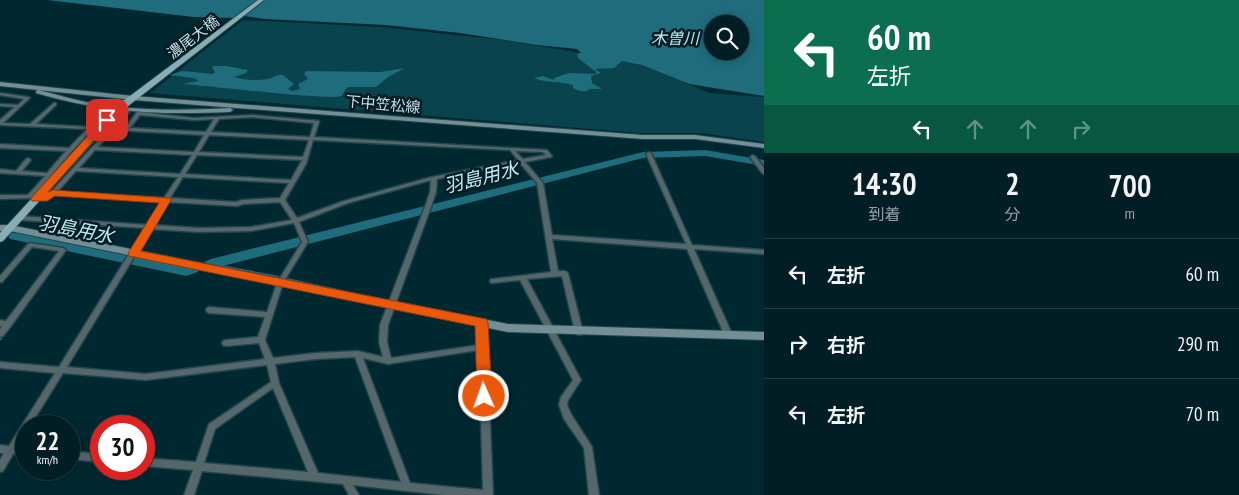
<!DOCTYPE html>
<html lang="ja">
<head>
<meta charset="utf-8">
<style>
	body { margin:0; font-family:"PT Sans Narrow","Noto Sans JP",sans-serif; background:#0a272c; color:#f1f3f6; height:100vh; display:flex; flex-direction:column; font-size:19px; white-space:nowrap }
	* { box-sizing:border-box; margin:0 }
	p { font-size:16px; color:#95a2a6 }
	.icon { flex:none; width:28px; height:28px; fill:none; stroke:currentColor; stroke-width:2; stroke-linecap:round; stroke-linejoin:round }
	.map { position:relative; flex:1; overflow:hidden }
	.drawer { display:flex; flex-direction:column; background:#001e24; width:475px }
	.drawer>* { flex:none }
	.hud { background:#0b6e4f; color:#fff; overflow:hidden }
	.fabs { position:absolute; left:704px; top:15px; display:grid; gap:10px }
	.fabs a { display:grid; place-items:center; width:45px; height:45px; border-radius:50%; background:#001e24; box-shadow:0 2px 12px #0003,0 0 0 1px #223c41; font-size:25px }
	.speed { position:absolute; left:15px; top:415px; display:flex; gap:10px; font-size:25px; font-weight:700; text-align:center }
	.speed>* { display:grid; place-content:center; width:65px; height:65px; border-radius:50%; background:#001e24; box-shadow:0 2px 12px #0003,0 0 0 1px #223c41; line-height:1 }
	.speed small { font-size:12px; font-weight:400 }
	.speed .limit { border:8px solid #d22; background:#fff; color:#111 }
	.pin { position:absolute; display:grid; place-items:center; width:42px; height:42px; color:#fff; margin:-21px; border-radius:10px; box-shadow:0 2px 8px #0006 }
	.me { position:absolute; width:55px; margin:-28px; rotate:358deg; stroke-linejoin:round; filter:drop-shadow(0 0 4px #0008) }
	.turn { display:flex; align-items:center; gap:18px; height:105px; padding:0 20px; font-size:22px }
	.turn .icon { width:65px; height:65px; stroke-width:2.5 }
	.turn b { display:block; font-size:35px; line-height:42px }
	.lanes { display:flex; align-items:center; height:48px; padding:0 20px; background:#0003; justify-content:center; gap:25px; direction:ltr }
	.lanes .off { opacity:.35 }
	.eta { display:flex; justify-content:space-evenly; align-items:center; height:85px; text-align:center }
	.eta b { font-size:30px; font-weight:600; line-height:35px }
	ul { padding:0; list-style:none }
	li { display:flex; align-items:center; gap:15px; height:70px; padding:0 20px; border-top:1px solid #223c41 }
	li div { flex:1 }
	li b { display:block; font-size:19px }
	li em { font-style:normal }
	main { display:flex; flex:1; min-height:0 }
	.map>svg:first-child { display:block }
	.green { fill:#08434e }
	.water { fill:#1f6c7c; fill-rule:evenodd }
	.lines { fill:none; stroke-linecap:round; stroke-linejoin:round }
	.stream-far1 { stroke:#1f6c7c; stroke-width:2.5 }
	.stream { stroke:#1f6c7c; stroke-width:3 }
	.river { fill:#1f6c7c; fill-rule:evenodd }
	.street-casing { stroke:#20454d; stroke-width:3 }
	.secondary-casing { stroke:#20454d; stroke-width:2 }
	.primary-casing { stroke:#20454d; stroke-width:2 }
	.street { fill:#56676b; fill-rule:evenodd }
	.secondary { fill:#738e95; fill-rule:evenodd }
	.primary { fill:#89acb5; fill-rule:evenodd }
	.primary-bridge-casing { stroke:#20454d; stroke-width:9; stroke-linecap:butt }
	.primary-bridge { stroke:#89acb5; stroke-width:8 }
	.route { fill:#ea580c; stroke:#983908 }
	.labels { text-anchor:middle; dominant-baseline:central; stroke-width:5; stroke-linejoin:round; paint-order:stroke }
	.far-street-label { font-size:15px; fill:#c9dee4; stroke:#001d24 }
	.far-water-label { font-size:16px; font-style:italic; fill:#bbe9f5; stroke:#001d24 }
	.water-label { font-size:19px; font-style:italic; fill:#bbe9f5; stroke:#001d24 }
</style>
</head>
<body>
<main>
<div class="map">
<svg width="764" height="495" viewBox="0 0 764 495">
	<rect width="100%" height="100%" fill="#002830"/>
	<path class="green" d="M 243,20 L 380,27 L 503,40 L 635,62 L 709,93 L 764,97 L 764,142 L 700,133 L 639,133 L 150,93 Z"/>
	<path class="water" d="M 47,0 L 764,0 L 764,96 L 689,84 L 642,65 L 622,61 L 614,68 L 595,69 L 601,73 L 591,76 L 592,83 L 602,89 L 589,89 L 587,91 C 582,92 578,91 573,88 L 573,85 C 561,81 544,83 534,78 L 543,76 L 554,80 L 554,78 L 569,73 L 596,74 L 596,72 L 578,58 L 577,54 L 581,53 L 577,49 L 537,45 L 460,33 L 386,25 L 265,19 L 237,15 L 236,18 L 194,17 ZM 712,24 L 740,24 L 740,51 L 712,51 Z
		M 212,66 L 227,66 L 248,70 L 246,73 L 234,77 C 244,80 256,81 267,79 C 274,78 277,74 283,75 L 294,84 L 288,89 L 292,91 L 300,89 L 298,84 L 308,79 L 304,74 L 306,71 L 380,72 L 405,68 L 388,77 L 376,87 L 348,87 C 344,90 344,94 341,96 C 332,101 202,85 182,84 L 199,81 L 194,78 L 169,75 L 183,71 L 213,74 L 215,72 Z"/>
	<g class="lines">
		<path class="stream-far1" d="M 67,249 L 182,273 L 197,271
			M 220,266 L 278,277
			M 286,279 L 336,290"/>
		<path class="stream" d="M 0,339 L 4,334"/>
		<path class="river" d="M 705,150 L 764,160 L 764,166 L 705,156 L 643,158 L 211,269 L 206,267 L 204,264 L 206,261 L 211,259 L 643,152 Z
			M 15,232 L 186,266 L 195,267 L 197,270 L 195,273 L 186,276 L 10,239 L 8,236 L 10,233 Z"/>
		<g class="street-casing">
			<path id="street" d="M 0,93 L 28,97 L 30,98 L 3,123 L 30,124 L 54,103 L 56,103 L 56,105 L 36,124 L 90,127 L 108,107 L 112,107 L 112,108 L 72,151 L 33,196 L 46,196 L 51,192 L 108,130 L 104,129 L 104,127 L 111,127 L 127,109 L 129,109 L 131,110 L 116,127 L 125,128 L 137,112 L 139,112 L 194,118 L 252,115 L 319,121 L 319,122 L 314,137 L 547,150 L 552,156 L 551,157 L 525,162 L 543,183 L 552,235 L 686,244 L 646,154 L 649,152 L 651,153 L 692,245 L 764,250 L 764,254 L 694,249 L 732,334 L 731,336 L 728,337 L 725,336 L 724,334 L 687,249 L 552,239 L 558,271 L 565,271 L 568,273 L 583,332 L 582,334 L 579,335 L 576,334 L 575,332 L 562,276 L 527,279 L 581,380 L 568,400 L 567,405 L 571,414 L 592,447 L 599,495 L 589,495 L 584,448 L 564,419 L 559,405 L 561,397 L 573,380 L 520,280 L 493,283 L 491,283 L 490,281 L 491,279 L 493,279 L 551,272 L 537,183 L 520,163 L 437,179 L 436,192 L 432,204 L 388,325 L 387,342 L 391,358 L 479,345 L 478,323 L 479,321 L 482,320 L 485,321 L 486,323 L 487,347 L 493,495 L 443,495 L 353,485 L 359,495 L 349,495 L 343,484 L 202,471 L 194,495 L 184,495 L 193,470 L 144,466 L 144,458 L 196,462 L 209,424 L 271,382 L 267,365 L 146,380 L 63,373 L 30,426 L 26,426 L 26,434 L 18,447 L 26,448 L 26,456 L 13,454 L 3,471 L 0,472 L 0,460 L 4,453 L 0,453 L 0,445 L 9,446 L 55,373 L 0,368 L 0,362 L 59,367 L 145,228 L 20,220 L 17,218 L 20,216 L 148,225 L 162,201 L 54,195 L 47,200 L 34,200 L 31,198 L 0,199 L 0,195 L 28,195 L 45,176 L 0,173 L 0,169 L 16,171 L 26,159 L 28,158 L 31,160 L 22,171 L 47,173 L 66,151 L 0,148 L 0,144 L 69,148 L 87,129 L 0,125 L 0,120 L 15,107 L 0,106 L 0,104 L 18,105 L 24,99 L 0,95 ZM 140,115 L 194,120 L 214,119 L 206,132 L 130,128 ZM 252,117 L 314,123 L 310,137 L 211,132 L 219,119 ZM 113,130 L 204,135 L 194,152 L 98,147 ZM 209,135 L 309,140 L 303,157 L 199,152 ZM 313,140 L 510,150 L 518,160 L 432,177 L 344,201 L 297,218 L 285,200 L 306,164 ZM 95,150 L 192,155 L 180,174 L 79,168 ZM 515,151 L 543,152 L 546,155 L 523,159 ZM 197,155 L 302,160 L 291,180 L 185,174 ZM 76,171 L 178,177 L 164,198 L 57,192 ZM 183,177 L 289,183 L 280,198 L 242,200 L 236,202 L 170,198 ZM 431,180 L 430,192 L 426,204 L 380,325 L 379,342 L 383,357 L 358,351 L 316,353 L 273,358 L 265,340 L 283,283 L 308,242 L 299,222 L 348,203 ZM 168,202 L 237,206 L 243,204 L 280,202 L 292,220 L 251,227 L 199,228 L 154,225 ZM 294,223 L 302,242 L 277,283 L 267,312 L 209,307 L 207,308 L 206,310 L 207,312 L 209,313 L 265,317 L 258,337 L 226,340 L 223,341 L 222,343 L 223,345 L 226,346 L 259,343 L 265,359 L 146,374 L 67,367 L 151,229 L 199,232 L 251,231 ZM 479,350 L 483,490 L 410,483 L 363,358 L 388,364 ZM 355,357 L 401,482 L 318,473 L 279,383 L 275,364 L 316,359 ZM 273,388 L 308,472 L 204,463 L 215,429 Z
				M 753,155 L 755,156 L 764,168 L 764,174 L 762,173 L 750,157 Z
				M 30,243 L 63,248 L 66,250 L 11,326 L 3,336 L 0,337 L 0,329 L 2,326 L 0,326 L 0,320 L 6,321 L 59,251 L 32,247 L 2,282 L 0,282 L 0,276 L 28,244 Z
				M 69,451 L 101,454 L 101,462 L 69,459 Z"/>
		</g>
		<g class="secondary-casing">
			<path id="secondary" d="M 0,82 L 133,96 L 417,118 L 643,135 L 695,135 L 764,144 L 764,148 L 695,139 L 643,139 L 133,100 L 0,86 Z
				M 38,90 C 62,96 85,103 110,106 C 150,111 190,110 230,108 L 233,110 L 230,112 C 160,115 104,113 36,93 L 36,91 Z
				M 0,225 L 10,225 L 508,324 L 764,332 L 764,340 L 508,332 L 10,231 L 0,231 Z"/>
		</g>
		<g class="primary-casing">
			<path id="primary" d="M 258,0 L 264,0 L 128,106 L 122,106 L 122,102 Z
				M 114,109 L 117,109 L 121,111 L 3,241 L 0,242 L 0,233 Z"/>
		</g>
		<use href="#street" class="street"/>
		<use href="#secondary" class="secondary"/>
		<use href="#primary" class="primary"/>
		<g class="primary-bridge-casing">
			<path id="primary-bridge" d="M 117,111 L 125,104"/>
		</g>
		<use href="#primary-bridge" class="primary-bridge"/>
	</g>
	<path class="route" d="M 107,117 L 110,118 L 110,122 L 48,192 L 53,190 L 170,198 L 171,200 L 141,251 L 486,319 L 488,323 L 492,396 L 490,401 L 484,403 L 479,401 L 477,396 L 475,326 L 129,256 L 128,253 L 159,203 L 55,196 L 47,201 L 32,201 L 31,199 L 32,197 L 104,118 Z"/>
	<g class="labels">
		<g class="far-street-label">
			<text transform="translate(193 37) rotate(-37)">濃尾大橋</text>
			<text transform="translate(383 104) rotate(5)">下中笠松線</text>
		</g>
		<g class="far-water-label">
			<text x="675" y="38">木曽川</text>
		</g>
		<g class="water-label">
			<text transform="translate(481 177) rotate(-14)">羽島用水</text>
			<text transform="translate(76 229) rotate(11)">羽島用水</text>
		</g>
	</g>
</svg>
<div class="fabs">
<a><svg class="icon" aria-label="search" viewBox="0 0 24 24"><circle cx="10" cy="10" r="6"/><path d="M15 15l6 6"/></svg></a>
</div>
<div class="speed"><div>22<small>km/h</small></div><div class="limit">30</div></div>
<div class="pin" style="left:107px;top:120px;background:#d93025"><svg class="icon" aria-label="arrive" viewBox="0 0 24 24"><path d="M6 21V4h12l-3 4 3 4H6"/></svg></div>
<svg class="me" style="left:484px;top:396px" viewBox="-20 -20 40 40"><circle r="17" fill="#ea580c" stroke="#fff" stroke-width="3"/><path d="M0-11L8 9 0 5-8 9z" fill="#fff"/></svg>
</div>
<section class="drawer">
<div class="hud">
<div class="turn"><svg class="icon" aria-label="left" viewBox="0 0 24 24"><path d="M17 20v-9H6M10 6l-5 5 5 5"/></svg><div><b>60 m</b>左折</div></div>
<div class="lanes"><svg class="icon" aria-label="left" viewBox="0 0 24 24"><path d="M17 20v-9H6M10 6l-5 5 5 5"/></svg><svg class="icon off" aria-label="ahead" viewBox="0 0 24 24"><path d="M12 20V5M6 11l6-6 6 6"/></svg><svg class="icon off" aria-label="ahead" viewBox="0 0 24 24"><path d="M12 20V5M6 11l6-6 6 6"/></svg><svg class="icon off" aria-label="right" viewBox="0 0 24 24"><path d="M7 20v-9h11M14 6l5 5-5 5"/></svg></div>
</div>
<div class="eta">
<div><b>14:30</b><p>到着</p></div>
<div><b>2</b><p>分</p></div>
<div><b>700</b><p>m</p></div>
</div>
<ul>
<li><svg class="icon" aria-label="left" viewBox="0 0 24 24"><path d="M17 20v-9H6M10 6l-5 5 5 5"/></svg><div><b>左折</b></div><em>60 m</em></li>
<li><svg class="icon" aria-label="right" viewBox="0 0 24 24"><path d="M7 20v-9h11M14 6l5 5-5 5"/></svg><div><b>右折</b></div><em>290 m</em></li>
<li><svg class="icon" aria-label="left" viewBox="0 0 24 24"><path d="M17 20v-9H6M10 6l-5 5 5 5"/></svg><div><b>左折</b></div><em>70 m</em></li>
</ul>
</section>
</main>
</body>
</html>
